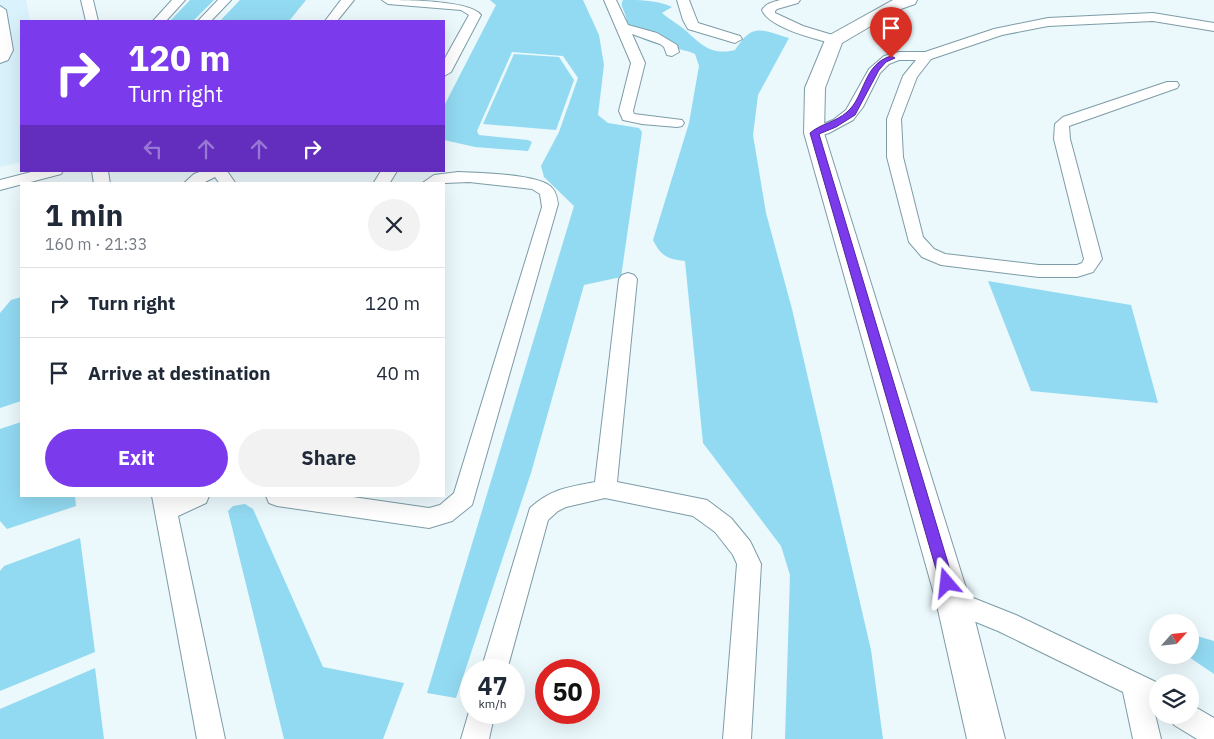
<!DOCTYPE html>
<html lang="en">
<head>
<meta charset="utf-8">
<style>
	body { margin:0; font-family:"IBM Plex Sans",sans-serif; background:#f2f2f3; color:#1f2937; height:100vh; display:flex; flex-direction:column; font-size:19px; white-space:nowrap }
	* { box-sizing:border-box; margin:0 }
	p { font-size:16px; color:#747a83 }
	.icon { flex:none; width:28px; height:28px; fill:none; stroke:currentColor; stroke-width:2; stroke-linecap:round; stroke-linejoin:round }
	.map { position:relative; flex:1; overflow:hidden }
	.drawer { position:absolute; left:20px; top:182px; width:425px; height:315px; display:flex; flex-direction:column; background:#fff; border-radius:0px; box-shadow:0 5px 20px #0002 }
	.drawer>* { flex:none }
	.banner { position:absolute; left:20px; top:20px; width:425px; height:152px; border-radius:0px; box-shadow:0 5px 20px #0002; background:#7c3aed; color:#fff; overflow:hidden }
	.needle { width:32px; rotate:63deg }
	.controls { position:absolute; left:1149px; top:614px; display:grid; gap:10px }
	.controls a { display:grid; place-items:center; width:50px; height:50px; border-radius:50%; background:#fff; box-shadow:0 5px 20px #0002; font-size:25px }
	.speed { position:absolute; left:460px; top:659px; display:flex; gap:10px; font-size:25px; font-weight:700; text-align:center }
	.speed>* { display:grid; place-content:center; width:65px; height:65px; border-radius:50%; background:#fff; box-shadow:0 5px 20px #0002; line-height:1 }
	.speed small { font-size:12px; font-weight:400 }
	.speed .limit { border:8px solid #d22; background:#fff; color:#111 }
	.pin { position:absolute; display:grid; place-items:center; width:42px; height:42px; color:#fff; margin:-51px -21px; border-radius:50% 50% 50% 0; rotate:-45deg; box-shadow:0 0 5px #0007 }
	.pin .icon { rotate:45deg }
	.me { position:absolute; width:55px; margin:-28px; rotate:343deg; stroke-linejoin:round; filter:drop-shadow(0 0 4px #0008) }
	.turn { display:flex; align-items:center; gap:18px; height:105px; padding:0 25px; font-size:22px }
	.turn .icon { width:65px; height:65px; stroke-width:2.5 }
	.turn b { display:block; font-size:35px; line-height:42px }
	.lanes { display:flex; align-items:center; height:48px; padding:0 25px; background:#0003; justify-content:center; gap:25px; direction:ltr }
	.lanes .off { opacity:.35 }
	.round { display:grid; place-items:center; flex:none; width:52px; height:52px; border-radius:26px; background:#f2f2f3 }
	.overview { display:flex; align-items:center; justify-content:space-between; height:85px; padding:0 25px }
	h1 { font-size:30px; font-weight:700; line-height:38px }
	.cta { display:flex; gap:10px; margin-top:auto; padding:10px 25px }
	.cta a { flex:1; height:58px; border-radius:30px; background:#7c3aed; color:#fff; font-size:20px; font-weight:700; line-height:58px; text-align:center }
	.cta a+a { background:#f2f2f3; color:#1f2937 }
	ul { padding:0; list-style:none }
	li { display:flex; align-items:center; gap:15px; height:70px; padding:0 25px; border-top:1px solid #e0e1e3 }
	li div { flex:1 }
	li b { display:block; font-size:19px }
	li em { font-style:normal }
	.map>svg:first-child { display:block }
	.built { fill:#d9f2fb }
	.green { fill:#92daf2 }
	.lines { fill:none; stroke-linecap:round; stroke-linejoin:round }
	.service-casing { stroke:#7d9ca7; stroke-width:2 }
	.secondary-casing { stroke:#7d9ca7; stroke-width:2 }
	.service { fill:#fff; fill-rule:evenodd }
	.secondary { fill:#fff; fill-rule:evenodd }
	.route { fill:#7c3aed; stroke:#51269a }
</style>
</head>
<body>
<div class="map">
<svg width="1214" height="739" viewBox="0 0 1214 739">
	<rect width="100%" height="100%" fill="#ebf8fc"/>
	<path class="built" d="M 0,0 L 26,0 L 30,21 L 21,21 L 21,162 L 0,167 Z"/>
	<path class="green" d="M 190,0 L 214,0 L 193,21 L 170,21 Z
		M 240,0 L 306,0 L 289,21 L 220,21 Z
		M 490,0 L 583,0 L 599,35 L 604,65 L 598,115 L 608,123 L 639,128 L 642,132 L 621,277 L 584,285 L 531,473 L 456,698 L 427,693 L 574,206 L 544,177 L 541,166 L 559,132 L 578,78 L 563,56 L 512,52 L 477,131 L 479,135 L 528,140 L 532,142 L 528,151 L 475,147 L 444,140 L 444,106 L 496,5 Z
		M 623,0 C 639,0 658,0 672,7 L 662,13 C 669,19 676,23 684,29 C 701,44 710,56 735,50 C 753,22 760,30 789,38 L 758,95 L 753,135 L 766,213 L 792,309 L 871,650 L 883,739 L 785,739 L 790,575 L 781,546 L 703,443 L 685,261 C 667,259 661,256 653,240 L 689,123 L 699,66 L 695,54 C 678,46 641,46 630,29 C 627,25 627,19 625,14 C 623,8 620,6 623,0 Z
		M 514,54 L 559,57 L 574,80 L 556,130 L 483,124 Z
		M 988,281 L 1131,305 L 1158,403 L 1031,391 Z
		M 21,297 L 21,401 L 0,408 L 0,313 L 11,300 Z
		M 21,422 L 21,496 L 75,496 L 76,506 L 7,529 L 0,521 L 0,429 Z
		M 245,504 L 253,509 L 323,667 L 404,683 L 383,739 L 284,739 L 228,511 L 233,506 Z
		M 80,538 L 95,652 L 0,691 L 0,571 L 4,566 Z
		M 1190,634 L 1214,641 L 1214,674 L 1186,655 L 1190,655 Z
		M 95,668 L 104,739 L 0,739 L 0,709 Z"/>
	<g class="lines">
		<g class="service-casing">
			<path id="service" d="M 81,0 L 93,0 L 98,21 L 86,21 Z
				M 172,0 L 185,0 L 166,21 L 153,21 Z
				M 218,0 L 231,0 L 211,21 L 198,21 Z
				M 341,0 L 354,0 L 337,21 L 325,21 Z
				M 382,0 C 405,0 470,0 481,15 L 451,72 L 444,76 L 444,60 L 469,15 L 461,10 L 388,4 Z
				M 604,0 L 616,0 L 628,25 L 657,33 L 677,45 L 679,52 L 672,56 L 667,55 L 664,47 L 660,44 L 632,34 L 645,63 L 633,111 L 634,114 L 682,120 L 684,123 L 682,126 L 677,127 L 642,124 L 623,120 L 619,111 L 631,63 Z
				M 677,0 L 689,0 L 698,23 L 740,36 L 742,39 L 735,43 L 688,29 L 683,20 Z
				M 780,0 L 800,0 L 798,3 L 777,9 L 775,11 L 775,13 L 803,26 L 839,37 L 841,40 L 839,43 L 834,44 C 816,39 769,28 762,10 C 766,3 773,2 780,0 Z
				M 0,6 L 6,10 L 13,50 L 8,60 L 0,63 Z
				M 1153,13 L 1214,23 L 1214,31 L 1153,21 L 1048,26 L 1002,35 L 931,59 L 917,77 L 901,119 L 903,157 L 923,237 L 934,249 L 945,254 L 1039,265 L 1077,265 L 1082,263 L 1084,259 L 1054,139 L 1055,124 L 1063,117 L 1167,82 L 1177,82 L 1179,85 L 1177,88 L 1069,126 L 1070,139 L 1102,259 L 1093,272 L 1077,277 L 1039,277 L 941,265 L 922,257 L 909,242 L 887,157 L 887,119 L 903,76 L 916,60 L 899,60 L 889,64 L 880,73 L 863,107 L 853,120 L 829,133 L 814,138 L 809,136 L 806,133 L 809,130 L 833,120 L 846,110 L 869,69 L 884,56 L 899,52 L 925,52 L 994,29 L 1048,18 Z
				M 35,171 L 63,171 L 61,174 L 0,190 L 0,180 Z
				M 92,171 L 108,171 L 110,184 L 94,184 Z
				M 202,171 L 227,171 L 236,184 L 220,184 L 215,177 L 201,184 L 183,184 L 194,174 Z
				M 381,171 L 397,171 L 389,184 L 373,184 Z
				M 458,172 C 481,173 528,174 547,184 C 555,188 557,196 558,204 L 472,505 L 452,521 L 429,528 L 277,506 L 269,503 L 266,496 L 346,496 L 429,508 L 440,505 L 454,493 L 542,207 L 540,194 L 532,189 L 469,182 L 421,184 L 434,175 Z
				M 628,273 L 634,275 L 637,279 L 617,482 L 707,500 L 731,518 L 750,541 L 761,564 L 751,739 L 723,739 L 737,564 L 733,555 L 715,532 L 693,516 L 605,498 L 566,507 L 558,511 L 548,520 L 507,670 L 481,670 L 530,508 C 551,489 568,487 595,482 L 619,279 L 622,275 Z
				M 152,496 L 209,496 L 206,503 L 178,516 L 225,739 L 197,739 Z
				M 953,590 L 1016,615 L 1158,683 L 1158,711 L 1154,710 L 1161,739 L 1133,739 L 1123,692 L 998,631 L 944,609 L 941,601 L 944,593 Z
				M 1190,704 L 1214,718 L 1214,739 L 1197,739 L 1174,725 L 1170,715 L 1190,715 Z
				M 471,705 L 471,712 L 495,712 L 489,739 L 461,739 Z"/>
		</g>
		<g class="secondary-casing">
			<path id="secondary" d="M 893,0 L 917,0 L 915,4 L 898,10 L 842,43 L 825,88 L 824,133 L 970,601 L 1005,739 L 967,739 L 936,601 L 804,133 L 805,88 L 825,40 L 828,36 Z"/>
		</g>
		<use href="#service" class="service"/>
		<use href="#secondary" class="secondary"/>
	</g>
	<path class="route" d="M 891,56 L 895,58 L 886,62 L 879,70 L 855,115 L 836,127 L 819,134 L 954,583 L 952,587 L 947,589 L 942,587 L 940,583 L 810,133 C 820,124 836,122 847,112 C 865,97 863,64 891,56 Z"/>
</svg>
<div class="controls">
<a><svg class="needle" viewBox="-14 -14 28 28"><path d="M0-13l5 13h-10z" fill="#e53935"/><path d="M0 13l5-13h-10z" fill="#747a83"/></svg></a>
<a><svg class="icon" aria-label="layers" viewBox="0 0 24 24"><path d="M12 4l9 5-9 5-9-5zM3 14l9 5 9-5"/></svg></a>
</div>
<div class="speed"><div>47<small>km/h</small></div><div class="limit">50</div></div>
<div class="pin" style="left:891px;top:58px;background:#d93025"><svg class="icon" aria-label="arrive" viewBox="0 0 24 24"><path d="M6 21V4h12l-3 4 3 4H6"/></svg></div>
<svg class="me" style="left:947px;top:583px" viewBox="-20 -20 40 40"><path d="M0-17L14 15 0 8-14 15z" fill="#7c3aed" stroke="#fff" stroke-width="4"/></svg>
<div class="banner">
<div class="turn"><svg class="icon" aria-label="right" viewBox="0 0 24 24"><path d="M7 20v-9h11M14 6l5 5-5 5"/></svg><div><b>120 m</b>Turn right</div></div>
<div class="lanes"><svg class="icon off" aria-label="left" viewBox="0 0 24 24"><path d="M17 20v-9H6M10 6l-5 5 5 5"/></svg><svg class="icon off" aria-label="ahead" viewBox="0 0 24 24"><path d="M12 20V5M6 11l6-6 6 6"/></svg><svg class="icon off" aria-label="ahead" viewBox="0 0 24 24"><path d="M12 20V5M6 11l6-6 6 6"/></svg><svg class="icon" aria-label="right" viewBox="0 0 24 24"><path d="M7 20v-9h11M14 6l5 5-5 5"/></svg></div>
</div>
<section class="drawer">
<div class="overview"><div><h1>1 min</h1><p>160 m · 21:33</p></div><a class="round"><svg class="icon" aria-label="close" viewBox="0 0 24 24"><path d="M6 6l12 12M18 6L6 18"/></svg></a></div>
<ul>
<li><svg class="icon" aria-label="right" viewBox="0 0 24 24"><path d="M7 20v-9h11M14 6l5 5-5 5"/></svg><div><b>Turn right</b></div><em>120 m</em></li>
<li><svg class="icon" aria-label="arrive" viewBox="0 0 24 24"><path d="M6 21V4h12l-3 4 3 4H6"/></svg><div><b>Arrive at destination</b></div><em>40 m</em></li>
</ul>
<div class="cta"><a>Exit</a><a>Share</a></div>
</section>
</div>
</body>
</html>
